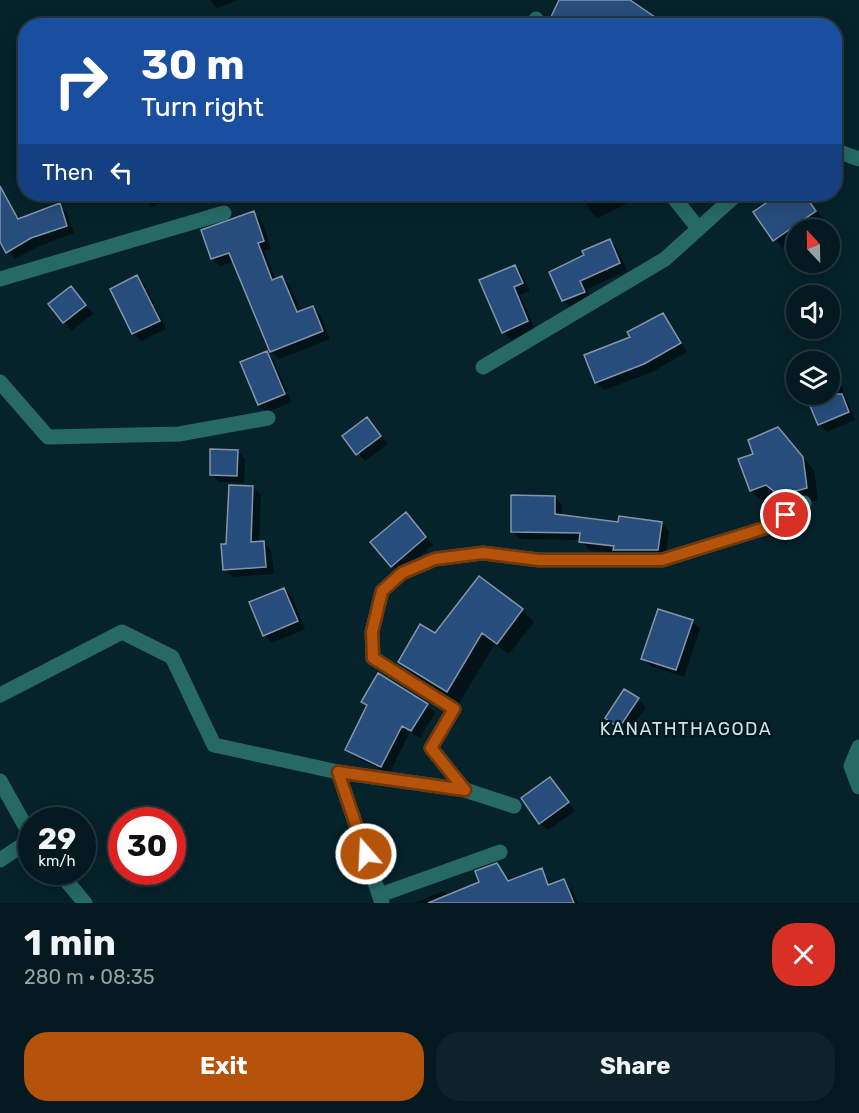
<!DOCTYPE html>
<html lang="en">
<head>
<meta charset="utf-8">
<style>
	body { margin:0; font-family:Rubik,sans-serif; background:#0d2329; color:#f1f3f6; height:100vh; display:flex; flex-direction:column; font-size:22px; white-space:nowrap }
	* { box-sizing:border-box; margin:0 }
	p { font-size:20px; color:#97a1a5 }
	.icon { flex:none; width:33px; height:33px; fill:none; stroke:currentColor; stroke-width:2; stroke-linecap:round; stroke-linejoin:round }
	.map { position:relative; height:903px; overflow:hidden }
	.drawer { display:flex; flex-direction:column; background:#041a20; flex:1 }
	.drawer>* { flex:none }
	.guide { position:absolute; left:18px; top:18px; width:824px; height:183px; border-radius:24px; box-shadow:0 3px 15px #0003,0 0 0 2px #25383e; background:#1a4fa0; color:#fff; overflow:hidden }
	.needle { width:39px; rotate:338deg }
	.buttons { position:absolute; left:786px; top:219px; display:grid; gap:12px }
	.buttons a { display:grid; place-items:center; width:54px; height:54px; border-radius:50%; background:#041a20; box-shadow:0 3px 15px #0003,0 0 0 2px #25383e; font-size:30px }
	.speed { position:absolute; left:18px; top:807px; display:flex; gap:12px; font-size:30px; font-weight:700; text-align:center }
	.speed>* { display:grid; place-content:center; width:78px; height:78px; border-radius:50%; background:#041a20; box-shadow:0 3px 15px #0003,0 0 0 2px #25383e; line-height:1 }
	.speed small { font-size:15px; font-weight:400 }
	.speed .limit { border:9px solid #d22; background:#fff; color:#111 }
	.pin { position:absolute; display:grid; place-items:center; width:51px; height:51px; color:#fff; margin:-26px; border:3px solid #fff; border-radius:50%; box-shadow:0 2px 6px #0007 }
	.me { position:absolute; width:66px; margin:-33px; rotate:341deg; stroke-linejoin:round; filter:drop-shadow(0 0 4px #0008) }
	.turn { display:flex; align-items:center; gap:21px; height:126px; padding:0 24px; font-size:27px }
	.turn .icon { width:78px; height:78px; stroke-width:2.5 }
	.turn b { display:block; font-size:42px; line-height:51px }
	.then { display:flex; align-items:center; height:57px; padding:0 24px; background:#0003; gap:12px; font-size:22px }
	.round { display:grid; place-items:center; flex:none; width:63px; height:63px; border-radius:24px; background:#0d2329 }
	.headline { display:flex; align-items:center; justify-content:space-between; height:102px; padding:0 24px }
	h1 { font-size:36px; font-weight:700; line-height:45px }
	.button { display:flex; gap:12px; margin-top:auto; padding:12px 24px }
	.button a { flex:1; height:69px; border-radius:24px; background:#b45309; color:#fff; font-size:24px; font-weight:700; line-height:69px; text-align:center }
	.button a+a { background:#0d2329; color:#f1f3f6 }
	.map>svg:first-child { display:block }
	.shadow { fill:#0007; fill-rule:evenodd }
	.building { fill:#274d7c; stroke:#8494aa; stroke-width:1.5 }
	.lines { fill:none; stroke-linecap:round; stroke-linejoin:round }
	.minor { stroke:#266965; stroke-width:15 }
	.tertiary { stroke:#266965; stroke-width:15 }
	.route-casing { stroke:#753606; stroke-width:15 }
	.route { stroke:#b45309; stroke-width:10 }
	.labels { text-anchor:middle; dominant-baseline:central; stroke-width:4.5; stroke-linejoin:round; paint-order:stroke }
	.quarter-label { font-size:18px; letter-spacing:1.5px; fill:#d0e0e5; stroke:#001921 }
</style>
</head>
<body>
<div class="map">
<svg width="859" height="903" viewBox="0 0 859 903">
	<rect width="100%" height="100%" fill="#06222b"/>
	<path class="shadow" d="M 210,0 L 238,0 L 217,8 Z
		M 560,0 L 628,0 L 661,26 L 562,26 L 553,16 Z
		M 141,194 L 172,194 L 174,199 L 151,207 Z
		M 483,194 L 496,194 L 487,197 Z
		M 582,194 L 631,194 L 634,200 L 597,218 L 590,210 Z
		M 782,194 L 804,194 L 823,219 L 808,230 L 796,230 L 796,237 L 782,248 L 755,212 Z
		M 59,205 L 67,213 L 74,233 L 40,246 L 15,259 L 0,238 L 0,212 L 10,206 L 21,219 Z
		M 254,213 L 262,221 L 271,249 L 264,251 L 276,280 L 282,277 L 290,285 L 301,313 L 313,308 L 321,316 L 330,339 L 279,359 L 271,351 L 234,262 L 220,266 L 212,258 Z
		M 609,240 L 617,248 L 627,271 L 587,289 L 591,300 L 571,308 L 564,301 L 551,272 L 586,256 Z
		M 515,266 L 522,274 L 530,291 L 520,295 L 535,329 L 511,340 L 503,332 Z
		M 137,277 L 145,285 L 166,329 L 141,341 L 133,333 Z
		M 78,295 L 93,314 L 72,330 L 64,322 Z
		M 663,315 L 670,322 L 687,352 L 652,372 L 604,390 L 596,382 L 632,338 Z
		M 267,353 L 274,361 L 292,402 L 267,412 L 259,405 L 242,363 Z
		M 833,376 L 840,383 L 855,420 L 827,432 L 819,424 L 830,394 L 830,377 Z
		M 367,419 L 388,444 L 365,461 L 358,454 Z
		M 790,441 L 814,470 L 818,500 L 801,505 L 789,505 L 779,496 L 763,502 L 751,490 Z
		M 237,451 L 245,459 L 244,483 L 219,482 L 211,474 Z
		M 253,487 L 261,495 L 259,543 L 263,543 L 271,550 L 274,574 L 233,577 L 225,570 L 228,545 Z
		M 555,497 L 562,505 L 562,517 L 619,524 L 661,523 L 669,531 L 665,558 L 589,550 L 581,540 L 520,539 L 512,531 Z
		M 413,522 L 433,545 L 400,573 L 392,566 Z
		M 284,589 L 292,597 L 305,629 L 272,643 L 265,635 Z
		M 522,610 L 534,622 L 509,654 L 495,644 L 459,703 L 412,674 L 400,662 L 436,635 Z
		M 692,621 L 700,629 L 684,677 L 651,666 L 643,659 Z
		M 638,700 L 646,707 L 627,734 L 607,718 Z
		M 363,701 L 427,705 L 435,713 L 420,738 L 410,732 L 389,774 L 355,757 L 347,750 L 368,706 Z
		M 549,778 L 575,811 L 548,830 L 540,823 Z
		M 497,865 L 511,882 L 541,870 L 553,885 L 563,881 L 573,891 L 578,903 L 414,903 L 444,891 L 449,895 L 481,882 ZM 545,880 L 548,880 L 552,891 Z"/>
	<path class="building" d="M 559,0 L 630,0 L 668,26 L 572,26 L 551,17 Z
		M 0,186 L 18,219 L 60,203 L 67,226 L 31,238 L 6,253 L 0,242 Z
		M 779,194 L 804,194 L 816,211 L 773,241 L 753,212 Z
		M 254,211 L 264,241 L 258,243 L 272,280 L 282,276 L 297,312 L 313,306 L 323,331 L 270,352 L 229,253 L 211,259 L 201,230 Z
		M 610,239 L 620,263 L 580,281 L 585,292 L 562,301 L 549,272 L 584,255 L 582,251 Z
		M 515,265 L 523,283 L 514,287 L 528,321 L 502,333 L 479,280 Z
		M 137,275 L 160,321 L 132,334 L 110,289 Z
		M 71,286 L 86,305 L 63,323 L 48,304 Z
		M 663,313 L 681,343 L 644,364 L 595,383 L 584,355 L 630,337 L 627,332 Z
		M 267,351 L 285,394 L 258,405 L 240,362 Z
		M 805,394 L 842,394 L 849,412 L 818,425 Z
		M 367,417 L 381,436 L 356,455 L 342,436 Z
		M 778,427 L 803,457 L 807,488 L 789,493 L 776,493 L 766,485 L 750,491 L 738,459 L 753,454 L 748,440 Z
		M 210,449 L 238,450 L 237,476 L 210,475 Z
		M 229,485 L 253,486 L 251,542 L 264,541 L 266,567 L 223,570 L 221,544 L 226,544 Z
		M 511,495 L 555,496 L 555,514 L 618,522 L 619,516 L 662,522 L 658,550 L 613,550 L 614,546 L 579,542 L 580,533 L 511,532 Z
		M 406,512 L 426,537 L 391,567 L 370,542 Z
		M 479,576 L 523,609 L 497,644 L 482,633 L 447,692 L 398,662 L 420,624 L 435,633 Z
		M 284,588 L 298,621 L 263,636 L 249,602 Z
		M 658,609 L 693,620 L 676,670 L 641,659 Z
		M 378,673 L 428,704 L 411,731 L 402,726 L 381,767 L 345,750 L 367,705 L 361,702 Z
		M 624,689 L 639,698 L 619,728 L 605,718 Z
		M 550,777 L 569,802 L 539,824 L 521,798 Z
		M 497,863 L 508,881 L 542,868 L 548,885 L 564,879 L 574,903 L 428,903 L 479,882 L 475,871 Z"/>
	<g class="lines">
		<path class="minor" d="M 536,19 L 541,26
			M 834,150 L 859,159
			M 671,194 L 698,228
			M 0,279 L 224,213
			M 483,367 L 665,259 L 737,194
			M 0,382 L 48,437 L 179,434 L 268,418
			M 0,695 L 122,632 L 172,657 L 214,745 L 338,772 L 465,790 L 514,806
			M 338,772 L 382,903
			M 0,781 L 32,838
			M 465,790 L 431,748 L 454,709 L 373,658 L 372,632 L 382,591 L 402,573 L 435,559 L 483,553 L 539,560 L 662,560 L 768,527 L 804,503
			M 0,860 L 32,839
			M 59,872 L 85,903
			M 380,895 L 500,852"/>
		<path class="tertiary" d="M 859,747 L 851,766 L 859,787"/>
	</g>
	<g class="lines">
		<g class="route-casing">
			<path id="route" d="M 366,854 L 338,772 L 465,790 L 431,748 L 454,709 L 373,658 L 372,632 L 382,591 L 402,573 L 435,559 L 483,553 L 539,560 L 662,560 L 768,527 L 786,515"/>
		</g>
		<use href="#route" class="route"/>
	</g>
	<g class="labels">
		<g class="quarter-label">
			<text x="686" y="729">KANATHTHAGODA</text>
		</g>
	</g>
</svg>
<div class="buttons">
<a><svg class="needle" viewBox="-14 -14 28 28"><path d="M0-13l5 13h-10z" fill="#e53935"/><path d="M0 13l5-13h-10z" fill="#97a1a5"/></svg></a>
<a><svg class="icon" aria-label="sound" viewBox="0 0 24 24"><path d="M4 9h4l5-4v14l-5-4H4zM17 9q2 3 0 6"/></svg></a>
<a><svg class="icon" aria-label="layers" viewBox="0 0 24 24"><path d="M12 4l9 5-9 5-9-5zM3 14l9 5 9-5"/></svg></a>
</div>
<div class="speed"><div>29<small>km/h</small></div><div class="limit">30</div></div>
<div class="pin" style="left:786px;top:515px;background:#d93025"><svg class="icon" aria-label="arrive" viewBox="0 0 24 24"><path d="M6 21V4h12l-3 4 3 4H6"/></svg></div>
<svg class="me" style="left:366px;top:854px" viewBox="-20 -20 40 40"><circle r="17" fill="#b45309" stroke="#fff" stroke-width="3"/><path d="M0-11L8 9 0 5-8 9z" fill="#fff"/></svg>
<div class="guide">
<div class="turn"><svg class="icon" aria-label="right" viewBox="0 0 24 24"><path d="M7 20v-9h11M14 6l5 5-5 5"/></svg><div><b>30 m</b>Turn right</div></div>
<div class="then">Then<svg class="icon" aria-label="left" viewBox="0 0 24 24"><path d="M17 20v-9H6M10 6l-5 5 5 5"/></svg></div>
</div>
</div>
<section class="drawer">
<div class="headline"><div><h1>1 min</h1><p>280 m · 08:35</p></div><a class="round" style="background:#d93025;color:#fff"><svg class="icon" aria-label="close" viewBox="0 0 24 24"><path d="M6 6l12 12M18 6L6 18"/></svg></a></div>
<div class="button"><a>Exit</a><a>Share</a></div>
</section>
</body>
</html>
